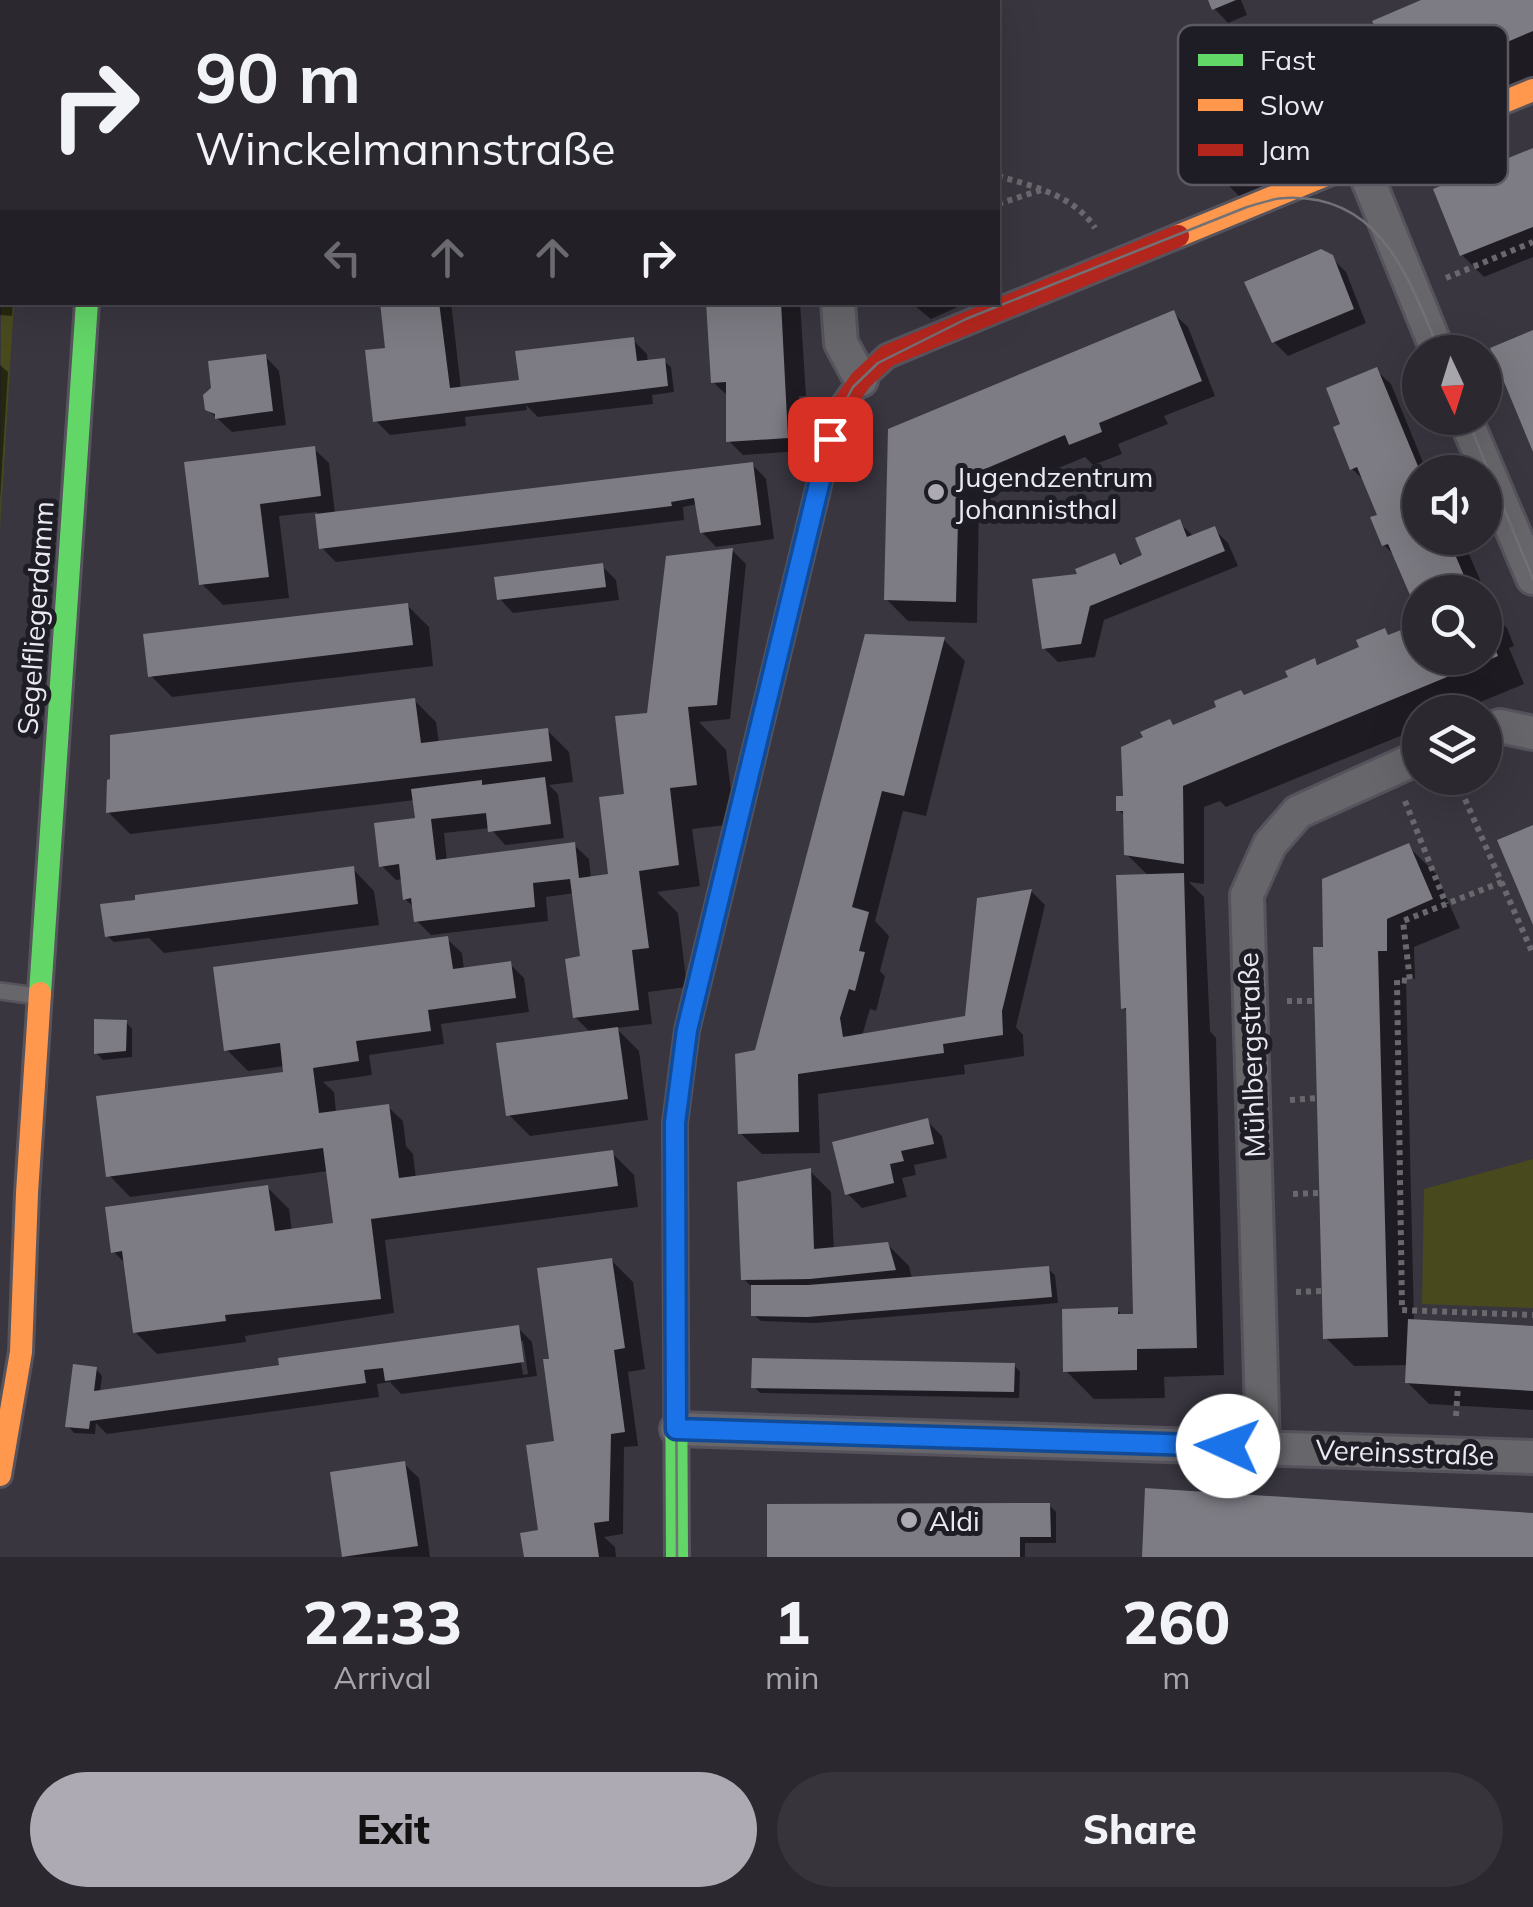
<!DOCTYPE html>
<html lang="en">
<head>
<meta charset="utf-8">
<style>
	body { margin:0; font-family:Mulish,sans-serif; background:#37343c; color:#f1f3f6; height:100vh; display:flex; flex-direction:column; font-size:38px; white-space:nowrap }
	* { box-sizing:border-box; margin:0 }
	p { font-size:32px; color:#a6a6ab }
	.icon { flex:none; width:55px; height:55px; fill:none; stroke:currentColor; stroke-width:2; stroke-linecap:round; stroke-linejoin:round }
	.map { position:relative; height:1557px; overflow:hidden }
	.side { display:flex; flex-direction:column; background:#2b2830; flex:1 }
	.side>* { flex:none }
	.banner { position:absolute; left:0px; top:0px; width:1000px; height:305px; box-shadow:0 10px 40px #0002,0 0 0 2px #47444c; background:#2b2830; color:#f1f3f6; overflow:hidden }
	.needle { width:65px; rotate:176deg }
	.buttons { position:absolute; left:1402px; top:335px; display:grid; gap:20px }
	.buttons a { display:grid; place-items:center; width:100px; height:100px; border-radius:50%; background:#2b2830; box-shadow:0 10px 40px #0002,0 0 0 2px #47444c; font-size:50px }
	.pin { position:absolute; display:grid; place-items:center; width:85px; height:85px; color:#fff; margin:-42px; border-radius:20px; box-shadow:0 5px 15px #0006 }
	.me { position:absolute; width:110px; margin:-55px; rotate:272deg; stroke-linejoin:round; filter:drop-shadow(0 0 8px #0008) }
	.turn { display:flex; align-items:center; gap:35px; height:210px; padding:0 30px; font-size:45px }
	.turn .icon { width:130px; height:130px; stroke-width:2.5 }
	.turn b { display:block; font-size:70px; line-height:85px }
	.lanes { display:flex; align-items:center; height:95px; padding:0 30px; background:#0003; justify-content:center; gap:50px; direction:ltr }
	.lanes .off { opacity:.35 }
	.eta { display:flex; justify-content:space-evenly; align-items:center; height:170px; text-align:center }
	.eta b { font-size:60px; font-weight:800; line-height:70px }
	.cta { display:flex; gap:20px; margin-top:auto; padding:20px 30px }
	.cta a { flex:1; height:115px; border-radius:60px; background:#adaab4; color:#111; font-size:40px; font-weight:800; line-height:115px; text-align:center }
	.cta a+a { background:#37343c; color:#f1f3f6 }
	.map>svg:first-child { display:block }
	.green { fill:#484a1e }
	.shadow { fill:#0007; fill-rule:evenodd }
	.building { fill:#7d7b83 }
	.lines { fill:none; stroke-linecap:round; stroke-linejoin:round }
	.lane-casing { stroke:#56535c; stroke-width:20 }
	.street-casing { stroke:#56535c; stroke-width:38 }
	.fast-casing { stroke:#56535c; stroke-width:28 }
	.slow-casing { stroke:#56535c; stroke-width:28 }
	.jam-casing { stroke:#56535c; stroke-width:28 }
	.path { stroke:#69686d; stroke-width:6; stroke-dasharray:5 5; stroke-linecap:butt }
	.lane { stroke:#67666a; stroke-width:15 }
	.street { stroke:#67666a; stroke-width:32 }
	.fast { stroke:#63d668; stroke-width:22 }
	.slow { stroke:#ff974d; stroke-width:22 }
	.jam { stroke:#b3261e; stroke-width:22 }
	.tram { stroke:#727176; stroke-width:2.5 }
	.route-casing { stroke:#114b97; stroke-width:25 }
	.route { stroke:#1a73e8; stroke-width:18 }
	.poi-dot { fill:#adaab4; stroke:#1e1c24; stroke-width:4 }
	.labels { text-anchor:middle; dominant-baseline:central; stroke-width:10; stroke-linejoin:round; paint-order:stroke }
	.poi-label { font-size:28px; fill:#ebe8f2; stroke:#1e1c24; text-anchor:start }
	.street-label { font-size:28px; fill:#ebe8f2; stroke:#1e1c24 }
	.key { fill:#1e1c24; stroke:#5c5962; stroke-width:2.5 }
	.key-label { font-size:28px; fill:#ebe8f2 }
</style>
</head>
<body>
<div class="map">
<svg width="1533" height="1557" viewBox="0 0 1533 1557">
	<rect width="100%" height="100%" fill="#393640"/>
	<path class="green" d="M 2,113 L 2,302 L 14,303 L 0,530 Z
		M 1533,1159 L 1533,1308 L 1422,1304 L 1424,1189 Z"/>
	<path class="shadow" d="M 340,0 L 424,0 L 425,2 L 340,2 Z
		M 513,0 L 640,0 L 641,2 L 513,2 Z
		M 690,0 L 781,0 L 781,2 L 690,2 Z
		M 898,0 L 978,0 L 979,2 L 898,2 Z
		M 1210,0 L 1241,0 L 1247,15 L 1228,23 L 1214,8 Z
		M 1427,0 L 1533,0 L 1533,86 L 1250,207 L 1210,167 L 1313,57 L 1378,29 Z
		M 0,79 L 2,302 L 13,302 L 12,316 L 0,315 Z
		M 1533,151 L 1533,257 L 1484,277 L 1462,255 Z
		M 1331,257 L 1346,272 L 1366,323 L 1288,356 L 1274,342 Z
		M 376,302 L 451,302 L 461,389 L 521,382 L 633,340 L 647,354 L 648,363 L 664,361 L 671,367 L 674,392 L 652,395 L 653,404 L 538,417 L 526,405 L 527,410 L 465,417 L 466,426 L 390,435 L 376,421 L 388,350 L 383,309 Z
		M 709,302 L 800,302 L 806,396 L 799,396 L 801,451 L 743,455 L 729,441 L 729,397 L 713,382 Z
		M 910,302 L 969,302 L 931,319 Z
		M 1173,313 L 1188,327 L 1215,396 L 1164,416 L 1168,424 L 1118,444 L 1122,454 L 1093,465 L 1085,457 L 979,501 L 977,623 L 908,621 L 886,599 L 890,430 Z
		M 265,356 L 279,371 L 286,425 L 232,432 L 207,409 Z
		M 0,365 L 8,372 L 0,501 Z
		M 1376,370 L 1391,384 L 1427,472 L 1420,472 L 1420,538 L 1462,538 L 1496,617 L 1507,628 L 1514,646 L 1509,648 L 1524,684 L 1456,712 L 1420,712 L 1420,728 L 1226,807 L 1220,801 L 1204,807 L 1204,884 L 1189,882 L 1204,897 L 1210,1031 L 1216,1038 L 1224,1375 L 1164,1377 L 1165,1398 L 1094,1399 L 1066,1371 L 1117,1310 L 1124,1317 L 1136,1316 L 1129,1013 L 1124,1008 L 1149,876 L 1126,854 L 1126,817 L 1119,810 L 1174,727 L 1291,679 L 1314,661 L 1320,666 L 1362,649 L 1385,631 L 1390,637 L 1420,632 L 1420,658 L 1485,658 L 1485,592 L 1420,592 L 1420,610 L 1396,557 L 1384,545 L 1381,516 L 1367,483 L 1352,469 L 1343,425 Z
		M 314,449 L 329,463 L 335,514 L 752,464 L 766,479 L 774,539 L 716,547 L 702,532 L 698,504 L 683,507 L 684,520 L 336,562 L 322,548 L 317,512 L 279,516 L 289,598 L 223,605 L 202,584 L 187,464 Z
		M 1179,522 L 1194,537 L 1214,529 L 1228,543 L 1238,566 L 1104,620 L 1095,657 L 1058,662 L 1044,648 L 1081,576 L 1115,556 L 1124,566 L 1145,556 Z
		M 732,550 L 746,564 L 730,719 L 699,722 L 726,750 L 735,824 L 692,829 L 700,886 L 657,892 L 678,913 L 687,987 L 648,992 L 652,1024 L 616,1028 L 639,1051 L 648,1120 L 530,1136 L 508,1114 L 591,1033 L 575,1017 L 583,955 L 575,893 L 546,897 L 548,921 L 431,935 L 417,921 L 415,908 L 405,899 L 403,879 L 396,880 L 381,865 L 417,820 L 415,800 L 130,834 L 108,812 L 415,701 L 436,722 L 439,743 L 547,730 L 569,752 L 573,782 L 549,785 L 558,794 L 564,838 L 505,845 L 490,828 L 444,833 L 447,861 L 574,845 L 589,859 L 591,879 L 614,876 L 627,796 L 650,715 Z
		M 602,566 L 616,580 L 619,600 L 513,613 L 499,598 Z
		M 407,605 L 429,627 L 433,666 L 172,697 L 150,675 Z
		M 944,640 L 965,661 L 926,816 L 903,811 L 875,921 L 889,936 L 880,971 L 885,976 L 876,1011 L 870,1009 L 862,1036 L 970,1018 L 1031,891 L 1045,905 L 1016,1027 L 1023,1035 L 1024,1056 L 964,1065 L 965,1074 L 818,1094 L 820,1153 L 762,1154 L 740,1133 L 757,1052 Z
		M 1408,846 L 1436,874 L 1460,928 L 1414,947 L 1415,979 L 1406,979 L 1414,1322 L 1533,1329 L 1533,1410 L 1429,1404 L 1407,1382 L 1408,1365 L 1354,1366 L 1326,1338 L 1326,949 Z
		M 353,869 L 374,891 L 379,925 L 164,953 L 149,938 L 114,942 L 107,936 L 138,902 Z
		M 447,939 L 462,953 L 464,970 L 510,964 L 524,978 L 529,1012 L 441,1024 L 444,1044 L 369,1055 L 372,1075 L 323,1082 L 334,1092 L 336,1113 L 388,1107 L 403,1121 L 406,1146 L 413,1154 L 416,1179 L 612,1153 L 634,1175 L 638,1207 L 385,1240 L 394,1313 L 245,1336 L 246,1342 L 157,1354 L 135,1332 L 126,1264 L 113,1251 L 268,1188 L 289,1209 L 292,1231 L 339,1225 L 329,1171 L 130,1197 L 109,1175 L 286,1074 L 285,1066 L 248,1071 L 226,1049 Z
		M 126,1022 L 132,1029 L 132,1057 L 103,1060 L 96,1053 Z
		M 927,1121 L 942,1136 L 947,1158 L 914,1165 L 916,1175 L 902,1178 L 907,1197 L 862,1208 L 847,1193 Z
		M 810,1171 L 831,1192 L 834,1250 L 887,1244 L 909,1266 L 912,1279 L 1048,1269 L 1055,1275 L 1058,1303 L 815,1323 L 761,1321 L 754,1315 L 754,1289 L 744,1279 Z
		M 611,1260 L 633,1282 L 645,1369 L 628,1372 L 638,1446 L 624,1447 L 623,1534 L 604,1537 L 615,1547 L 616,1557 L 526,1557 L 544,1532 L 557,1444 L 552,1361 Z
		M 518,1328 L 532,1342 L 537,1376 L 401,1394 L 390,1382 L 377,1384 L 379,1397 L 107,1434 L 96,1423 L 95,1434 L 74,1433 L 68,1426 L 96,1369 L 102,1376 L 100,1392 ZM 518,1341 L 523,1341 L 528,1374 L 523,1375 Z
		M 1014,1365 L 1020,1372 L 1019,1398 L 760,1393 L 754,1386 Z
		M 404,1464 L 419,1478 L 430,1557 L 345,1557 Z
		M 1049,1505 L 1056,1512 L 1056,1543 L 1025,1543 L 1025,1557 L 769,1557 Z"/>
	<path class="building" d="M 1208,0 L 1236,0 L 1212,10 Z
		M 1421,0 L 1533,0 L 1533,31 L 1208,169 L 1183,110 L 1261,76 L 1309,50 L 1311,55 L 1375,27 L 1372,21 Z
		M 1533,148 L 1533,227 L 1460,256 L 1433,189 Z
		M 1321,249 L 1333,255 L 1354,309 L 1272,343 L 1244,282 Z
		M 380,302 L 439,302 L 450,388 L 519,380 L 515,351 L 634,337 L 637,361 L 665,358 L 668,386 L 373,422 L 365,350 L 385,348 Z
		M 706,302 L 781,302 L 788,438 L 726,442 L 726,382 L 711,383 Z
		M 1174,310 L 1202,381 L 1099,423 L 1102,432 L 1069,445 L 1065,435 L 959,480 L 956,602 L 884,600 L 888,429 Z
		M 1533,330 L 1533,452 L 1490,348 Z
		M 266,354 L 273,411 L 215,419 L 215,414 L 205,410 L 203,395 L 211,388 L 208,361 Z
		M 1377,367 L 1420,471 L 1420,538 L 1448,538 L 1471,592 L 1420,592 L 1420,607 L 1416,609 L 1388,544 L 1382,546 L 1370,517 L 1377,515 L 1357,467 L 1350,470 L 1333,427 L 1340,424 L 1326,388 Z
		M 315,446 L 321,496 L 260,504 L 269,577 L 199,585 L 184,462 Z
		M 753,462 L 761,525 L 700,533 L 694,498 L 671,502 L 672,506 L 319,549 L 315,514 Z
		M 1180,519 L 1187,537 L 1215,526 L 1225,551 L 1090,606 L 1081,644 L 1042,649 L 1032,579 L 1077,574 L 1075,569 L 1115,553 L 1120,565 L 1142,555 L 1135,538 Z
		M 733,548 L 717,705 L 688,707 L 697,785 L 670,788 L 679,865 L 639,871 L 649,948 L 632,950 L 639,1010 L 573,1018 L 565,959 L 580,956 L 570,879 L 533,883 L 535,907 L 414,922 L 411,898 L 403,900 L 399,864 L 379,867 L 374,823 L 415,818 L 411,789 L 482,780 L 482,785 L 545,777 L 551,824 L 488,832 L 486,813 L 431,819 L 436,860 L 575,842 L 579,878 L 608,874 L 599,797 L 624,794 L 615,716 L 647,713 L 666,556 Z
		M 603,563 L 606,587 L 497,600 L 494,577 Z
		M 408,603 L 413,645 L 148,677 L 143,634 Z
		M 1485,626 L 1498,656 L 1183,786 L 1184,864 L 1124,855 L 1123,811 L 1116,811 L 1116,796 L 1123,796 L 1121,747 L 1143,737 L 1140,732 L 1170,719 L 1173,725 L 1216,707 L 1214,701 L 1241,690 L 1244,695 L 1288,677 L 1285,671 L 1315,658 L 1317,665 L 1359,647 L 1356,640 L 1385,628 L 1388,635 L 1409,627 L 1411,633 L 1420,629 L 1420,658 L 1485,658 Z
		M 865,634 L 945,637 L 904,796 L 882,791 L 852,907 L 869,912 L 859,951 L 865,952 L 855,991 L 849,989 L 840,1018 L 843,1037 L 965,1016 L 977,898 L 1032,889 L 1002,1011 L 1003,1035 L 943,1044 L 944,1053 L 798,1074 L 799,1132 L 738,1134 L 735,1054 L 755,1050 Z
		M 415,698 L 421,743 L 548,728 L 552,761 L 106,813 L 107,780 L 110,779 L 110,735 Z
		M 1533,825 L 1533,925 L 1497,840 Z
		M 1409,843 L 1433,899 L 1387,919 L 1387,951 L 1378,951 L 1388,1337 L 1323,1339 L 1313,947 L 1323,947 L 1322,879 Z
		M 354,866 L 358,904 L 105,937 L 100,904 L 135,900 L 135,895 Z
		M 1184,873 L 1197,1348 L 1137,1349 L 1137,1370 L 1063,1372 L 1062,1309 L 1118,1307 L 1118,1314 L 1133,1314 L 1126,1008 L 1121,1009 L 1116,875 Z
		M 448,936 L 453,969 L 511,961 L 516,998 L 428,1010 L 431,1031 L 356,1041 L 359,1061 L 313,1068 L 319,1113 L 389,1104 L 399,1178 L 613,1150 L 618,1186 L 371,1219 L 381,1299 L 225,1315 L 226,1321 L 133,1333 L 122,1251 L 111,1253 L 105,1207 L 268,1185 L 275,1231 L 333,1223 L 323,1148 L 106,1177 L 96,1096 L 283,1072 L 280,1043 L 224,1051 L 213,967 Z
		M 94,1019 L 127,1020 L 126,1051 L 94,1054 Z
		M 618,1027 L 628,1099 L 506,1116 L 496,1043 Z
		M 928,1118 L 934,1144 L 901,1151 L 904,1161 L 890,1164 L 894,1183 L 845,1195 L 832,1142 Z
		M 811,1168 L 814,1249 L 888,1242 L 896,1270 L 810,1279 L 741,1280 L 737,1182 Z
		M 612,1258 L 625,1348 L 614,1350 L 625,1432 L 611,1434 L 609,1521 L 594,1523 L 599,1557 L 524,1557 L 520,1533 L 538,1530 L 526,1445 L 554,1441 L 543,1359 L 549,1359 L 537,1268 Z
		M 1049,1266 L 1052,1297 L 807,1317 L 751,1316 L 751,1285 L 808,1285 Z
		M 1408,1319 L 1533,1326 L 1533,1391 L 1405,1383 Z
		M 519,1325 L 524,1362 L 385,1381 L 383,1368 L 364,1370 L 366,1383 L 90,1421 L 89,1429 L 65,1427 L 73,1364 L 97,1367 L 94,1391 L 279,1365 L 278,1358 Z
		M 752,1358 L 1015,1363 L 1014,1392 L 751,1388 Z
		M 405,1461 L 418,1546 L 342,1557 L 330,1472 Z
		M 1145,1488 L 1533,1513 L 1533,1557 L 1142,1557 Z
		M 1050,1503 L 1051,1537 L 1020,1537 L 1020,1557 L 767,1557 L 767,1504 Z"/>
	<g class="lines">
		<g class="lane-casing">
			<path id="lane" d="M 32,0 L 91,2
				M 0,991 L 36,996"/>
		</g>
		<g class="street-casing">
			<path id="street" d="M 836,0 L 836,2
				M 1360,160 L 1438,352
				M 838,302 L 841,343 L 861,380
				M 1465,418 L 1533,578
				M 1485,731 L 1500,726 L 1533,733
				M 677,1429 L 1533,1457
				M 1263,1447 L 1247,895 L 1270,844 L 1298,812 L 1420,757"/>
		</g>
		<g class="fast-casing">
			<path id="fast" d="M 40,993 L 87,302
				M 677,1557 L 675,1123 L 687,1030 L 782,638"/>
		</g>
		<g class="slow-casing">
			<path id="slow" d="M 104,0 L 104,2
				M 1178,236 L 1533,90
				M 0,1475 L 21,1352 L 27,1193 L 40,993"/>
		</g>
		<g class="jam-casing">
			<path id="jam" d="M 782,638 L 836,415 L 861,380 L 887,356 L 1178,236"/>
		</g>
		<path class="path" d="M 998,176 C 1033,186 1075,196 1095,228
			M 998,204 L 1041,190
			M 1446,278 L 1533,242
			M 1485,379 L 1500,373
			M 1457,781 L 1533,954
			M 1405,801 L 1446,904
			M 1502,882 L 1403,921 L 1410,981 L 1397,980 L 1402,1310 L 1533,1315
			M 1287,1001 L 1315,1001
			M 1290,1100 L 1317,1098
			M 1293,1194 L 1319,1193
			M 1296,1292 L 1322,1291
			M 1456,1416 L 1458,1386"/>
		<use href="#lane" class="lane"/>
		<use href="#street" class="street"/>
		<use href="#fast" class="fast"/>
		<use href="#slow" class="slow"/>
		<use href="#jam" class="jam"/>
		<path class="tram" d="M 1467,418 L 1533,579
			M 677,1557 L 675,1133 L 681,1065 L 690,1020 L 783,666 L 836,419 L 853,387 L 878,363 L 966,319 L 1247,207 C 1259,204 1273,198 1285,198 C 1382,193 1409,280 1440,352"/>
	</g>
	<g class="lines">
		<g class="route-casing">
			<path id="route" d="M 830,439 L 687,1030 L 675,1123 L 676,1429 L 1228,1446"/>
		</g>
		<use href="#route" class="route"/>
	</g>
	<g class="poi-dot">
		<circle cx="936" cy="492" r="10"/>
		<circle cx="909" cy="1520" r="10"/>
	</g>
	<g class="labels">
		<g class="poi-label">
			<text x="956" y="476">Jugendzentrum<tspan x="956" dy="32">Johannisthal</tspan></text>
			<text x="929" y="1520">Aldi</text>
		</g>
		<g class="street-label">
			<text transform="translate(35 618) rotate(-86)">Segelfliegerdamm</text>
			<text transform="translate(1251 1055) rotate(-92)">Mühlbergstraße</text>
			<text transform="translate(1405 1452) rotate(2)">Vereinsstraße</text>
		</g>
	</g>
	<rect x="1178" y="25" width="330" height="160" rx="15" class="key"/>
	<rect x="1198" y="54" width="45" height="12" fill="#63d668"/>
	<rect x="1198" y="99" width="45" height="12" fill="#ff974d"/>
	<rect x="1198" y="144" width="45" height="12" fill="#b3261e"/>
	<g class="key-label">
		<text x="1260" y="70">Fast</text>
		<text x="1260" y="115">Slow</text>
		<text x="1260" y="160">Jam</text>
	</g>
</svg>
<div class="buttons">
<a><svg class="needle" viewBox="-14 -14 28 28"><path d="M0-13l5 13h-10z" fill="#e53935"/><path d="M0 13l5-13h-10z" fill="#a6a6ab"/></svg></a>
<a><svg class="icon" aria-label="sound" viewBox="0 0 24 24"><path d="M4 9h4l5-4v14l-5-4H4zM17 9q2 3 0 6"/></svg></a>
<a><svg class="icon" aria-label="search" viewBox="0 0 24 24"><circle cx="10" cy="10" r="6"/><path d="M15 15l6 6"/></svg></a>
<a><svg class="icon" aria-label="layers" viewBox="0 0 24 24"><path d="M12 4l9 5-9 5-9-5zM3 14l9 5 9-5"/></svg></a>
</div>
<div class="pin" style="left:830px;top:439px;background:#d93025"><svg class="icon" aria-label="arrive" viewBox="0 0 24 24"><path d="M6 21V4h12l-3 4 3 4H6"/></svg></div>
<svg class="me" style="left:1228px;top:1446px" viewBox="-20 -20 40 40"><circle r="19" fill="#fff"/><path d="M0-13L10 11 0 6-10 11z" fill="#1a73e8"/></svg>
<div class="banner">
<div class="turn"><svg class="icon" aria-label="right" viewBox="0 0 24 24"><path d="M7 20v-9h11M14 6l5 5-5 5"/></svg><div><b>90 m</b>Winckelmannstraße</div></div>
<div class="lanes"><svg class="icon off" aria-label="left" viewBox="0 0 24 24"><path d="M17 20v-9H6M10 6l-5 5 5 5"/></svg><svg class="icon off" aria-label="ahead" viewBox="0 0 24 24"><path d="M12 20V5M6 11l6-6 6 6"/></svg><svg class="icon off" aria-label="ahead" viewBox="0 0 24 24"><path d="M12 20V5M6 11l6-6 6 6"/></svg><svg class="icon" aria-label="right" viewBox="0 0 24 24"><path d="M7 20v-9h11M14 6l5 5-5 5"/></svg></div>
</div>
</div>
<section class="side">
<div class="eta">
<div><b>22:33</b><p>Arrival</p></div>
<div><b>1</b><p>min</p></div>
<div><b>260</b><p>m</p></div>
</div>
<div class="cta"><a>Exit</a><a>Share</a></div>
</section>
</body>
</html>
